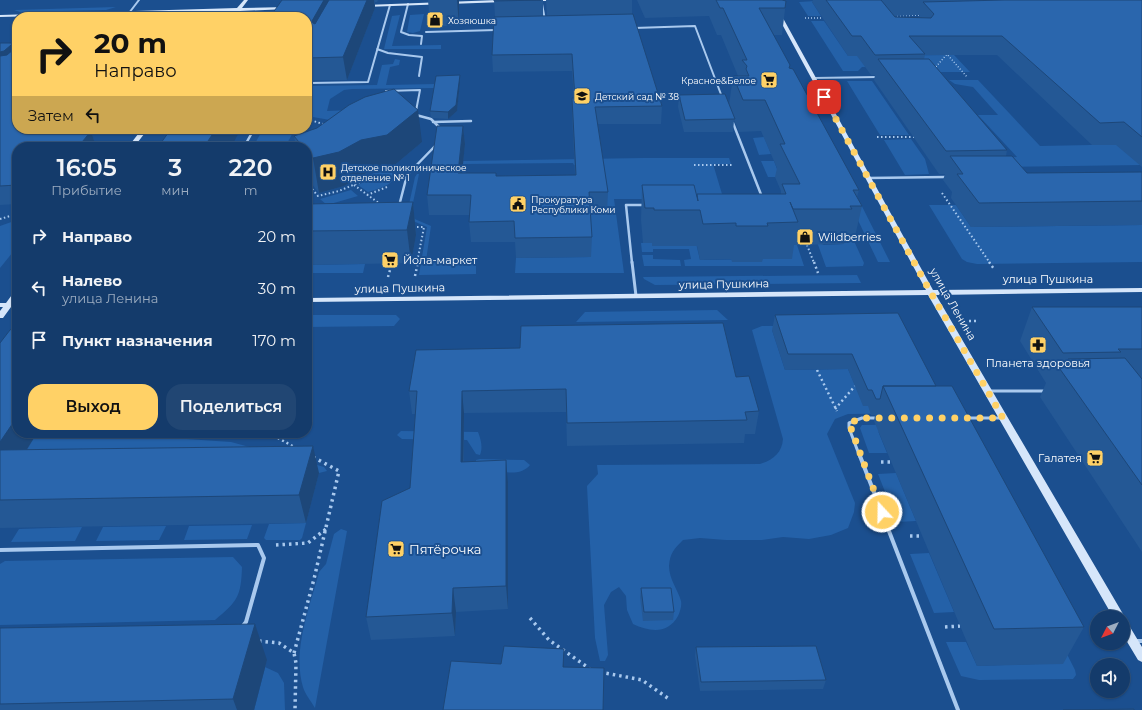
<!DOCTYPE html>
<html lang="ru">
<head>
<meta charset="utf-8">
<style>
	body { margin:0; font-family:Montserrat,sans-serif; background:#214673; color:#f1f3f6; height:100vh; display:flex; flex-direction:column; font-size:15px; white-space:nowrap }
	* { box-sizing:border-box; margin:0 }
	p { font-size:13px; color:#9dadc1 }
	.icon { flex:none; width:22px; height:22px; fill:none; stroke:currentColor; stroke-width:2; stroke-linecap:round; stroke-linejoin:round }
	.map { position:relative; flex:1; overflow:hidden }
	.details { position:absolute; left:12px; top:142px; width:300px; height:296px; display:flex; flex-direction:column; background:#143b6b; border-radius:16px; box-shadow:0 1px 3px #0004,0 0 0 1px #33557e }
	.details>* { flex:none }
	.banner { position:absolute; left:12px; top:12px; width:300px; height:122px; border-radius:16px; box-shadow:0 1px 3px #0004,0 0 0 1px #33557e; background:#ffd166; color:#111; overflow:hidden }
	.needle { width:26px; rotate:228deg }
	.fabs { position:absolute; left:1090px; top:610px; display:grid; gap:8px }
	.fabs a { display:grid; place-items:center; width:40px; height:40px; border-radius:50%; background:#143b6b; box-shadow:0 1px 3px #0004,0 0 0 1px #33557e; font-size:20px }
	.pin { position:absolute; display:grid; place-items:center; width:34px; height:34px; color:#fff; margin:-17px; border-radius:8px; box-shadow:0 2px 6px #0006 }
	.me { position:absolute; width:44px; margin:-22px; rotate:339deg; stroke-linejoin:round; filter:drop-shadow(0 0 3px #0008) }
	.turn { display:flex; align-items:center; gap:14px; height:84px; padding:0 16px; font-size:18px }
	.turn .icon { width:52px; height:52px; stroke-width:2.5 }
	.turn b { display:block; font-size:28px; line-height:34px }
	.then { display:flex; align-items:center; height:38px; padding:0 16px; background:#0003; gap:8px; font-size:15px }
	.eta { display:flex; justify-content:space-evenly; align-items:center; height:68px; text-align:center }
	.eta b { font-size:24px; font-weight:600; line-height:28px }
	.button { display:flex; gap:8px; margin-top:auto; padding:8px 16px }
	.button a { flex:1; height:46px; border-radius:16px; background:#ffd166; color:#111; font-size:16px; font-weight:600; line-height:46px; text-align:center }
	.button a+a { background:#214673; color:#f1f3f6 }
	ul { padding:0; list-style:none }
	li { display:flex; align-items:center; gap:12px; height:52px; padding:0 16px }
	li div { flex:1 }
	li b { display:block; font-size:15px }
	li em { font-style:normal }
	.map>svg:first-child { display:block }
	.green { fill:#2461a8; fill-rule:evenodd }
	.lines { fill:none; stroke-linecap:round; stroke-linejoin:round }
	.path-far3 { stroke:#a9c9ee; stroke-width:1.5; stroke-dasharray:1 2; stroke-linecap:butt }
	.path-far2 { stroke:#a9c9ee; stroke-width:2; stroke-dasharray:1.5 2.5; stroke-linecap:butt }
	.path-far1 { stroke:#a9c9ee; stroke-width:2.5; stroke-dasharray:2 3; stroke-linecap:butt }
	.path { stroke:#a9c9ee; stroke-width:3.5; stroke-dasharray:2.5 4; stroke-linecap:butt }
	.lane-far3 { stroke:#a9c9ee; stroke-width:2 }
	.lane-far2 { stroke:#a9c9ee; stroke-width:2.5 }
	.lane-far1 { stroke:#a9c9ee; stroke-width:3 }
	.lane { stroke:#a9c9ee; stroke-width:4 }
	.secondary { fill:#d6e6fa; fill-rule:evenodd }
	.wall { fill:#245895; fill-rule:evenodd }
	.shaded-wall { fill:#1d4779 }
	.building { fill:#2a66ad; stroke:#1d4779 }
	.route { stroke:#ffd166; stroke-width:7; stroke-dasharray:0 12.6 }
	.labels { text-anchor:middle; dominant-baseline:central; stroke-width:4; stroke-linejoin:round; paint-order:stroke }
	.far-poi-label { font-size:9px; fill:#fff; stroke:#1b4f8f; text-anchor:start }
	.poi-label { font-size:11px; fill:#fff; stroke:#1b4f8f; text-anchor:start }
	.street-label { font-size:11px; fill:#fff; stroke:#1b4f8f }
	.near-poi-label { font-size:13px; fill:#fff; stroke:#1b4f8f; text-anchor:start }
</style>
</head>
<body>
<div class="map">
<svg width="1142" height="710" viewBox="0 0 1142 710">
	<rect width="100%" height="100%" fill="#1b4f8f"/>
	<path class="green" d="M 832,0 L 812,2 L 821,16 L 808,16 L 799,2 Z
		M 116,7 L 106,10 L 20,12 L 14,10 Z
		M 424,14 L 420,31 L 413,33 L 407,32 L 410,15 Z
		M 400,15 L 392,46 L 441,45 L 441,49 L 384,49 L 392,16 Z
		M 811,21 L 824,21 L 848,56 L 954,55 L 970,72 L 932,72 L 917,66 L 862,67 L 858,71 L 843,71 Z
		M 395,59 L 400,60 L 399,65 L 390,67 L 386,85 L 436,84 L 436,88 L 352,89 L 344,90 L 330,99 L 327,111 L 406,108 L 330,120 L 307,116 L 307,86 L 377,85 L 382,65 L 393,64 Z
		M 949,80 L 978,80 L 1040,146 L 1142,144 L 1142,165 L 996,167 L 999,158 L 1017,157 L 978,115 L 998,115 L 973,87 L 955,84 Z
		M 847,81 L 872,81 L 909,135 L 880,135 Z
		M 800,99 L 808,99 L 890,262 L 878,262 Z
		M 263,129 L 295,129 L 285,147 L 253,147 Z
		M 764,137 L 771,154 L 759,155 L 753,138 Z
		M 911,139 L 925,159 L 929,174 L 905,175 L 884,140 Z
		M 643,158 L 729,158 L 731,164 L 713,164 L 722,194 L 722,196 L 717,199 L 614,199 L 624,273 L 515,273 L 516,258 L 591,257 L 588,212 L 601,164 L 574,165 L 573,163 L 463,164 L 463,161 Z
		M 761,161 L 774,161 L 780,177 L 768,177 Z
		M 397,166 L 399,169 C 397,184 381,188 368,192 L 358,185 L 364,182 L 359,180 C 372,170 384,175 397,166 Z
		M 417,174 L 419,174 L 410,217 L 431,226 L 426,261 L 469,261 L 476,266 L 476,274 L 419,275 L 427,227 L 406,218 L 415,177 Z
		M 351,190 L 358,196 L 327,205 L 320,199 Z
		M 929,205 L 956,205 L 971,227 L 1142,225 L 1142,262 L 977,264 L 967,262 L 962,259 Z
		M 17,220 L 17,247 L 0,268 L 0,226 Z
		M 843,241 L 854,241 L 864,263 L 863,266 L 826,267 L 817,242 L 824,245 L 844,244 Z
		M 786,242 L 796,242 L 804,266 L 685,266 L 684,260 L 691,259 L 689,249 L 653,249 L 653,252 L 642,252 L 641,243 L 652,243 L 652,246 L 688,246 L 696,243 L 700,260 L 761,259 Z
		M 642,255 L 653,255 L 653,259 L 680,260 L 681,266 L 644,266 Z
		M 365,264 L 363,273 L 307,273 L 307,265 Z
		M 857,275 L 861,283 L 655,285 L 644,279 L 643,277 Z
		M 717,310 L 728,320 L 576,322 L 585,312 Z
		M 307,315 L 396,315 L 400,319 L 394,326 L 307,327 Z
		M 891,325 L 904,328 L 944,405 L 943,408 L 937,413 L 848,414 L 835,419 L 827,434 L 855,503 L 854,512 L 848,528 L 831,535 L 809,539 L 783,537 L 762,540 L 726,540 L 700,538 L 683,540 C 674,549 670,553 669,566 C 669,579 678,590 681,601 C 682,605 680,612 678,616 C 668,634 650,632 633,624 L 627,610 L 626,596 L 619,587 L 611,592 L 604,605 L 608,655 L 605,661 L 600,661 L 595,638 L 587,486 L 598,474 L 597,465 L 760,464 C 773,460 782,453 783,439 L 752,330 L 762,326 ZM 894,329 L 932,405 L 864,406 L 848,369 L 785,370 L 772,330 Z
		M 0,419 L 17,433 L 62,433 L 59,438 L 187,439 L 231,442 L 314,464 L 324,467 L 327,471 L 319,473 L 9,478 L 0,438 Z
		M 943,424 L 952,427 L 1075,670 L 1076,675 L 1073,679 L 979,680 L 961,676 L 946,642 L 966,642 L 977,666 L 1063,663 L 878,431 L 887,453 L 869,453 L 860,428 L 862,425 Z
		M 401,431 L 478,432 C 481,440 483,447 480,455 L 476,454 L 467,440 L 402,439 L 397,435 Z
		M 480,459 L 524,460 L 530,465 C 518,480 490,469 476,464 L 476,460 Z
		M 896,473 L 916,521 L 897,522 L 878,474 Z
		M 306,523 L 302,538 L 300,540 L 266,540 L 264,538 L 269,524 Z
		M 252,525 L 247,539 L 184,540 L 189,526 Z
		M 166,526 L 159,540 L 96,541 L 103,527 Z
		M 82,527 L 75,541 L 11,542 L 19,529 Z
		M 341,529 L 347,531 L 315,708 C 311,701 305,694 303,687 C 292,650 310,607 319,572 L 326,564 L 334,534 Z
		M 929,553 L 954,612 L 934,613 L 910,554 Z
		M 233,557 L 242,567 C 241,596 238,601 215,620 L 0,625 L 0,564 L 5,561 Z
		M 265,667 L 278,673 L 284,683 L 285,710 L 254,710 Z"/>
	<g class="lines">
		<path class="path-far3" d="M 891,16 L 922,15
			M 805,18 L 822,18
			M 946,53 L 967,77
			M 934,69 L 947,54"/>
		<path class="path-far2" d="M 307,119 L 326,125
			M 877,137 L 914,137
			M 93,143 L 102,147
			M 694,165 L 732,165
			M 307,183 L 318,196 L 339,191 L 360,182
			M 354,185 L 380,204
			M 942,193 L 990,263
			M 367,195 L 387,187
			M 0,219 L 17,214
			M 413,227 L 424,227 L 417,263
			M 807,245 L 814,263"/>
		<path class="path-far1" d="M 814,262 L 818,273
			M 989,262 L 994,269
			M 415,276 L 418,262
			M 388,277 L 392,263
			M 969,321 L 978,321
			M 817,370 L 837,411
			M 835,409 L 855,386
			M 269,433 L 296,448"/>
		<path class="path" d="M 881,462 L 891,462
			M 910,536 L 922,536
			M 276,545 L 308,543 L 326,529
			M 530,618 L 549,640 L 590,669
			M 945,627 L 960,626
			M 259,641 L 279,643 L 294,653 L 296,663 L 295,710
			M 294,653 L 314,579 L 339,471 L 313,457
			M 600,672 L 642,680 L 669,699"/>
		<path class="lane-far3" d="M 408,4 L 401,32 L 409,35 L 422,36 L 421,44
			M 542,4 L 545,20
			M 129,13 L 139,0
			M 634,28 L 695,26 L 722,97
			M 426,32 L 496,30
			M 12,45 L 17,40
			M 377,49 L 388,53 L 422,57 L 419,76
			M 814,78 L 878,77
			M 310,83 L 368,82 L 390,5
			M 386,91 L 420,90 L 416,111
			M 805,97 L 825,97"/>
		<path class="lane-far2" d="M 416,115 L 431,119 L 440,128
			M 433,122 L 471,121
			M 733,123 L 762,197
			M 244,147 L 254,129
			M 868,178 L 946,177
			M 399,206 L 407,175 L 437,144
			M 632,263 L 626,205 L 645,205"/>
		<path class="lane-far1" d="M 632,262 L 636,296
			M 988,391 L 1047,391
			M 967,418 L 1001,418
			M 860,457 L 849,428 L 849,423 L 862,418 L 877,418"/>
		<path class="lane" d="M 860,456 L 958,710
			M 0,550 L 258,545 L 264,558 L 246,622 L 242,627
			M 1134,641 L 1142,641"/>
		<path class="secondary" d="M 244,0 L 248,0 L 242,8 L 287,7 L 289,8 L 287,9 L 240,11 L 234,17 L 230,17 L 235,11 L 0,17 L 0,15 L 237,8 Z
			M 498,0 L 507,1 L 505,2 L 365,7 L 363,6 L 365,5 Z
			M 531,0 L 550,0 L 548,1 L 533,1 Z
			M 769,0 L 773,0 L 933,290 L 1142,288 L 1142,292 L 936,295 L 1123,614 L 1124,617 L 1123,620 L 1123,617 L 1113,617 L 928,295 L 307,302 L 307,298 L 926,290 Z
			M 142,129 L 148,129 L 134,147 L 128,147 Z
			M 14,292 L 17,292 L 17,299 L 14,303 L 17,303 L 17,307 L 11,307 L 3,318 L 0,318 L 0,311 L 3,307 L 0,307 L 0,303 L 6,303 Z
			M 1123,620 L 1127,622 L 1142,647 L 1142,662 L 1138,660 L 1123,635 Z"/>
	</g>
	<path class="wall" d="M 282,0 L 378,0 L 377,2 L 375,2 L 375,8 L 347,80 L 307,80 L 307,17 Z
		M 428,0 L 459,0 L 459,26 L 430,26 Z
		M 494,0 L 543,0 L 543,16 L 547,16 L 546,0 L 632,0 L 632,15 L 662,106 L 661,124 L 598,124 L 608,192 L 607,212 L 590,212 L 592,237 L 591,257 L 516,258 L 515,242 L 471,242 L 469,222 L 469,215 L 429,215 L 427,195 L 463,126 L 465,144 L 462,173 L 496,176 L 575,175 L 572,116 L 572,98 L 574,98 L 572,71 L 493,72 L 492,55 L 495,17 Z
		M 637,0 L 782,0 L 786,1 L 782,35 L 774,35 L 790,68 L 859,190 L 857,197 L 862,206 L 854,241 L 845,241 L 844,244 L 794,245 L 792,259 L 763,259 L 762,262 L 732,262 L 731,259 L 700,260 L 697,246 L 652,246 L 652,243 L 643,243 L 641,220 L 642,185 L 697,195 L 781,194 L 781,191 L 775,177 L 777,168 L 761,131 L 739,132 L 734,120 L 733,132 L 684,132 L 678,107 L 679,95 L 729,105 L 733,76 L 738,76 L 721,35 L 717,35 L 709,16 L 645,18 Z
		M 813,0 L 1142,0 L 1142,167 L 1116,145 L 1092,145 L 997,55 L 925,55 L 924,59 L 1007,150 L 1006,156 L 1027,173 L 1142,172 L 1142,225 L 971,227 L 951,198 L 952,192 L 943,180 L 945,174 L 939,174 L 874,80 L 875,75 L 871,75 L 857,56 L 848,56 L 812,2 ZM 920,15 L 919,18 L 895,17 L 894,16 Z
		M 0,43 L 17,43 L 17,129 L 91,131 L 96,147 L 17,147 L 17,204 L 0,205 Z
		M 460,75 L 460,82 L 457,111 L 448,119 L 431,118 L 430,111 Z
		M 317,128 L 422,142 L 391,168 L 366,173 L 344,186 L 319,193 L 307,178 L 307,147 L 296,147 L 294,136 Z
		M 413,202 L 416,235 L 411,263 L 307,265 L 307,204 Z
		M 1032,307 L 1142,307 L 1142,552 L 1040,397 L 1046,383 L 1020,341 Z
		M 775,315 L 936,386 L 1084,627 L 1063,664 L 977,666 L 874,421 L 875,415 L 871,415 L 868,406 L 863,406 L 848,369 L 785,370 L 772,330 Z
		M 0,343 L 37,433 L 27,450 L 319,473 L 306,523 L 0,528 Z
		M 736,377 L 759,411 L 755,434 L 745,434 L 744,443 L 567,446 L 566,412 L 464,413 L 464,462 L 508,483 L 508,609 L 456,612 L 455,636 L 371,640 L 366,617 L 410,488 L 415,414 L 412,414 L 409,391 Z
		M 641,588 L 674,612 L 673,620 L 643,621 L 640,597 Z
		M 0,628 L 267,660 L 254,710 L 0,710 Z
		M 696,647 L 826,680 L 823,689 L 700,691 L 695,656 Z"/>
	<path class="shaded-wall" d="M 323,0 L 331,0 L 316,45 L 312,21 Z
		M 367,0 L 374,0 L 375,8 L 347,80 L 343,57 Z
		M 457,0 L 459,0 L 459,26 Z
		M 11,45 L 17,61 L 0,69 L 0,52 Z
		M 460,75 L 460,82 L 457,111 L 448,119 L 448,112 Z
		M 418,110 L 422,142 L 391,168 L 366,173 L 344,186 L 319,193 L 313,158 L 361,140 Z
		M 463,126 L 465,144 L 460,193 L 458,173 Z
		M 216,129 L 241,129 L 231,147 L 207,147 L 208,141 Z
		M 91,131 L 96,147 L 78,147 Z
		M 413,202 L 416,235 L 411,263 L 407,230 Z
		M 462,391 L 464,413 L 463,485 L 461,462 Z
		M 17,417 L 17,433 L 37,433 L 9,478 L 0,462 L 0,442 Z
		M 313,446 L 319,473 L 306,523 L 299,495 Z
		M 506,460 L 508,483 L 508,609 L 506,586 Z
		M 453,588 L 456,612 L 455,636 L 452,613 Z
		M 255,624 L 267,660 L 254,710 L 237,710 L 233,699 Z
		M 564,649 L 564,662 L 563,680 L 563,667 Z"/>
	<path class="building" d="M 282,0 L 324,0 L 312,21 L 313,23 L 315,24 L 329,0 L 367,0 L 343,57 L 307,58 L 307,17 L 270,17 Z
		M 494,0 L 541,0 L 494,1 Z
		M 716,0 L 782,0 L 786,1 L 785,8 L 759,8 L 790,65 L 789,68 L 793,69 L 859,190 L 853,190 L 862,206 L 850,206 L 852,209 L 793,209 L 790,202 L 798,222 L 767,223 L 768,226 L 736,226 L 736,223 L 703,224 L 700,210 L 654,210 L 654,208 L 645,208 L 642,185 L 694,185 L 698,201 L 697,194 L 786,194 L 782,184 L 800,184 L 780,144 L 785,144 L 765,100 L 743,100 L 733,76 L 749,76 L 746,69 L 747,66 L 742,60 L 747,60 L 723,8 L 720,8 Z
		M 826,0 L 881,0 L 895,17 L 931,18 L 934,14 L 923,2 L 1004,0 L 1142,0 L 1142,137 L 1124,122 L 1100,123 L 1002,36 L 909,36 L 925,54 L 875,55 L 861,36 L 852,36 Z
		M 633,14 L 662,106 L 595,107 L 608,192 L 589,192 L 592,237 L 515,238 L 514,221 L 469,222 L 471,195 L 427,195 L 437,126 L 463,126 L 458,173 L 496,173 L 496,176 L 576,175 L 572,98 L 575,98 L 572,54 L 492,55 L 494,17 Z
		M 0,43 L 17,43 L 17,129 L 85,129 L 91,131 L 78,147 L 17,147 L 17,185 L 0,186 L 0,56 L 7,55 L 14,49 L 11,45 L 4,51 L 0,52 Z
		M 878,59 L 929,59 L 1007,150 L 946,151 Z
		M 460,75 L 456,105 L 448,112 L 430,111 L 436,76 Z
		M 394,89 L 418,110 L 387,135 L 361,140 L 339,152 L 313,158 L 307,152 L 307,147 L 303,147 L 294,136 L 317,128 L 349,105 L 365,97 Z
		M 725,94 L 735,119 L 685,120 L 679,95 Z
		M 171,129 L 216,129 L 208,141 L 211,141 L 207,147 L 158,147 Z
		M 950,156 L 1012,156 L 1027,173 L 1142,172 L 1142,201 L 979,203 L 957,174 L 963,174 Z
		M 413,202 L 407,230 L 307,231 L 307,204 Z
		M 1032,307 L 1142,307 L 1142,349 L 1118,349 L 1121,352 L 1063,353 Z
		M 898,313 L 936,386 L 883,386 L 880,399 L 876,399 L 872,390 L 868,390 L 852,354 L 788,354 L 775,315 Z
		M 723,323 L 736,377 L 749,376 L 759,411 L 745,412 L 747,420 L 567,423 L 566,389 L 462,391 L 461,462 L 506,460 L 506,586 L 453,588 L 452,613 L 366,617 L 382,501 L 410,488 L 417,391 L 409,391 L 416,350 L 520,348 L 521,326 Z
		M 17,325 L 17,417 L 0,442 L 0,343 L 10,330 Z
		M 1125,358 L 1142,379 L 1142,485 L 1055,362 L 1070,362 L 1068,359 Z
		M 883,386 L 952,386 L 1084,627 L 994,629 Z
		M 313,446 L 299,495 L 0,500 L 0,450 Z
		M 641,588 L 671,588 L 674,612 L 644,612 Z
		M 255,624 L 233,699 L 0,704 L 0,628 Z
		M 504,646 L 564,649 L 563,667 L 604,668 L 603,710 L 443,710 L 451,661 L 501,664 Z
		M 816,646 L 826,680 L 701,682 L 696,647 Z
		M 1134,709 L 1134,710 L 1063,710 Z"/>
	<g class="lines">
		<path class="route" d="M 824,97 L 927,286 L 1003,418 L 862,418 L 849,423 L 882,512"/>
	</g>
	<defs>
		<g id="shop-square" transform="scale(0.9)"><rect x="-9" y="-9" width="18" height="18" rx="4" fill="#ffd166" stroke="#1b4f8f"/><path d="M-5-2.5h2.3a2.7 3.5 0 0 1 5.4 0H5L5.5 6h-11ZM-1.5-2.5h3a1.5 2.3 0 0 0-3 0Z" fill="#111"/></g>
		<g id="supermarket-square" transform="scale(0.9)"><rect x="-9" y="-9" width="18" height="18" rx="4" fill="#ffd166" stroke="#1b4f8f"/><path d="M-6-5.5h2.5l.6 2H6L4.5 2H-2.5L-4.4-4H-6ZM-1.5 3.2a1.3 1.3 0 1 0 .1 0ZM3 3.2a1.3 1.3 0 1 0 .1 0Z" fill="#111"/></g>
		<g id="school-square" transform="scale(0.9)"><rect x="-9" y="-9" width="18" height="18" rx="4" fill="#ffd166" stroke="#1b4f8f"/><path d="M0-5L7-2L0 1L-7-2ZM-4 1L0 2.5L4 1V4Q0 6-4 4Z" fill="#111"/></g>
		<g id="hospital-square" transform="scale(0.9)"><rect x="-9" y="-9" width="18" height="18" rx="4" fill="#ffd166" stroke="#1b4f8f"/><path d="M-5-5h3v3.5h4V-5h3V5h-3V1.5h-4V5h-3Z" fill="#111"/></g>
		<g id="civic-square" transform="scale(0.9)"><rect x="-9" y="-9" width="18" height="18" rx="4" fill="#ffd166" stroke="#1b4f8f"/><path d="M-.6-6.5H3V-4.5H.6V-3L4-1V1h2V6H-6V1h2V-1L-.6-3ZM-1.2 2.5V6h2.4V2.5Z" fill="#111"/></g>
		<g id="pharmacy-square" transform="scale(0.9)"><rect x="-9" y="-9" width="18" height="18" rx="4" fill="#ffd166" stroke="#1b4f8f"/><path d="M-2-6h4v4h4v4h-4v4h-4v-4h-4v-4h4Z" fill="#111"/></g>
	</defs>
	<g fill-rule="evenodd">
		<use href="#shop-square" x="435" y="20"/>
		<use href="#supermarket-square" x="769" y="80"/>
		<use href="#school-square" x="582" y="96"/>
		<use href="#hospital-square" x="328" y="172"/>
		<use href="#civic-square" x="518" y="204"/>
		<use href="#shop-square" x="805" y="237"/>
		<use href="#supermarket-square" x="390" y="260"/>
		<use href="#pharmacy-square" x="1038" y="345"/>
		<use href="#supermarket-square" x="1095" y="458"/>
		<use href="#supermarket-square" x="396" y="549"/>
	</g>
	<g class="labels">
		<g class="far-poi-label">
			<text x="448" y="20">Хозяюшка</text>
			<text x="756" y="80" text-anchor="end">Красное&amp;Белое</text>
			<text x="595" y="96">Детский сад № 38</text>
			<text x="341" y="167">Детское поликлиническое<tspan x="341" dy="10">отделение № 1</tspan></text>
			<text x="531" y="199">Прокуратура<tspan x="531" dy="10">Республики Коми</tspan></text>
		</g>
		<g class="poi-label">
			<text x="818" y="237">Wildberries</text>
			<text x="403" y="260">Йола-маркет</text>
			<text x="1038" y="363" text-anchor="middle">Планета здоровья</text>
			<text x="1082" y="458" text-anchor="end">Галатея</text>
		</g>
		<g class="street-label">
			<text x="1048" y="279">улица Пушкина</text>
			<text transform="translate(724 284) rotate(-1)">улица Пушкина</text>
			<text transform="translate(400 288) rotate(-1)">улица Пушкина</text>
			<text transform="translate(953 304) rotate(60)">улица Ленина</text>
		</g>
		<g class="near-poi-label">
			<text x="409" y="549">Пятёрочка</text>
		</g>
	</g>
</svg>
<div class="fabs">
<a><svg class="needle" viewBox="-14 -14 28 28"><path d="M0-13l5 13h-10z" fill="#e53935"/><path d="M0 13l5-13h-10z" fill="#9dadc1"/></svg></a>
<a><svg class="icon" aria-label="sound" viewBox="0 0 24 24"><path d="M4 9h4l5-4v14l-5-4H4zM17 9q2 3 0 6"/></svg></a>
</div>
<div class="pin" style="left:824px;top:97px;background:#d93025"><svg class="icon" aria-label="arrive" viewBox="0 0 24 24"><path d="M6 21V4h12l-3 4 3 4H6"/></svg></div>
<svg class="me" style="left:882px;top:512px" viewBox="-20 -20 40 40"><circle r="17" fill="#ffd166" stroke="#fff" stroke-width="3"/><path d="M0-11L8 9 0 5-8 9z" fill="#fff"/></svg>
<div class="banner">
<div class="turn"><svg class="icon" aria-label="right" viewBox="0 0 24 24"><path d="M7 20v-9h11M14 6l5 5-5 5"/></svg><div><b>20 m</b>Направо</div></div>
<div class="then">Затем<svg class="icon" aria-label="left" viewBox="0 0 24 24"><path d="M17 20v-9H6M10 6l-5 5 5 5"/></svg></div>
</div>
<section class="details">
<div class="eta">
<div><b>16:05</b><p>Прибытие</p></div>
<div><b>3</b><p>мин</p></div>
<div><b>220</b><p>m</p></div>
</div>
<ul>
<li><svg class="icon" aria-label="right" viewBox="0 0 24 24"><path d="M7 20v-9h11M14 6l5 5-5 5"/></svg><div><b>Направо</b></div><em>20 m</em></li>
<li><svg class="icon" aria-label="left" viewBox="0 0 24 24"><path d="M17 20v-9H6M10 6l-5 5 5 5"/></svg><div><b>Налево</b><p>улица Ленина</p></div><em>30 m</em></li>
<li><svg class="icon" aria-label="arrive" viewBox="0 0 24 24"><path d="M6 21V4h12l-3 4 3 4H6"/></svg><div><b>Пункт назначения</b></div><em>170 m</em></li>
</ul>
<div class="button"><a>Выход</a><a>Поделиться</a></div>
</section>
</div>
</body>
</html>
